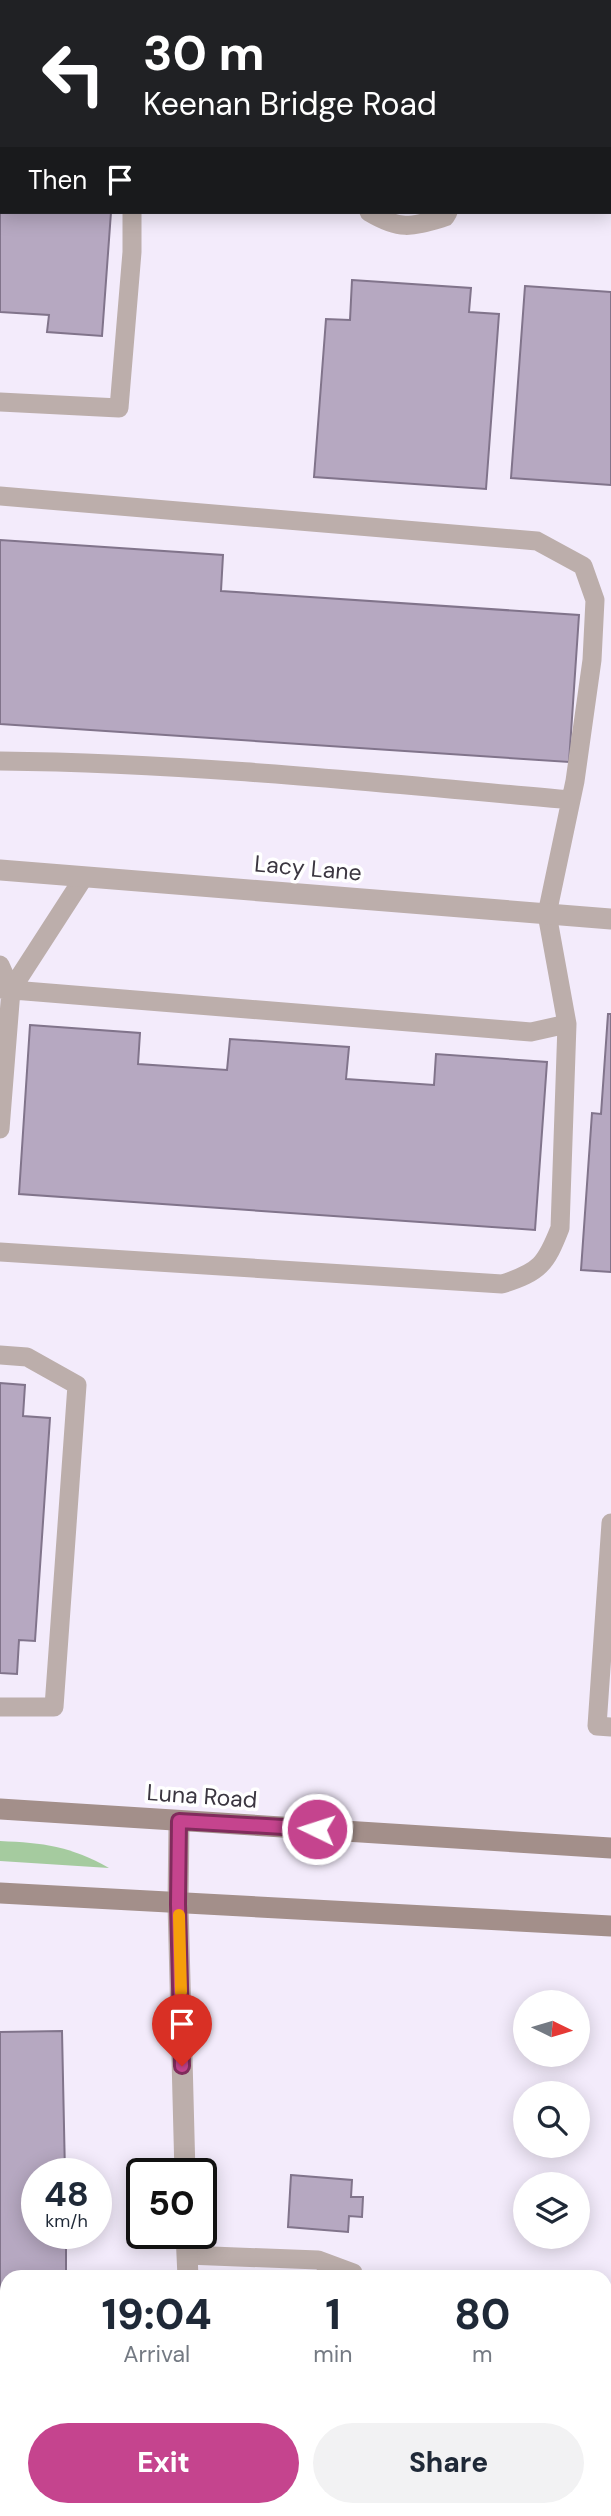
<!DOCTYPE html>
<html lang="en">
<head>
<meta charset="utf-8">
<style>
	body { margin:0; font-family:"DM Sans",sans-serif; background:#f2f2f3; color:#1f2937; height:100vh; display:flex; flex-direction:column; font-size:26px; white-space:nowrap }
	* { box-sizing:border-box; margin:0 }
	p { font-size:23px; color:#747a83 }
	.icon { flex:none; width:38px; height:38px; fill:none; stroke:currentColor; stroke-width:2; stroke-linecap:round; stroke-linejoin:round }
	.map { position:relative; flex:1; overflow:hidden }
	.details { position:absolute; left:0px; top:2270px; width:612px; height:247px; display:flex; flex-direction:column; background:#fff; border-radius:21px 21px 0 0; box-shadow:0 4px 18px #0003 }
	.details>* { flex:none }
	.banner { position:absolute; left:0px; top:0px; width:612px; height:214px; box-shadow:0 4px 18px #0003; background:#202124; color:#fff; overflow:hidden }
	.needle { width:46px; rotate:95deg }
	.buttons { position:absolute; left:513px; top:1990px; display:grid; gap:14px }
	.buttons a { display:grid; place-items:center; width:77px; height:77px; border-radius:50%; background:#fff; box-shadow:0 4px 18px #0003; font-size:35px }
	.speed { position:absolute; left:21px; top:2158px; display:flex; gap:14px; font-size:35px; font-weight:700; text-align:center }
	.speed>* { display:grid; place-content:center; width:91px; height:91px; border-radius:50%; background:#fff; box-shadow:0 4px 18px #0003; line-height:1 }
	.speed small { font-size:18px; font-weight:400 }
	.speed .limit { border:4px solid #111; border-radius:10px; background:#fff; color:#111 }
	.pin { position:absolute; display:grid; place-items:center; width:60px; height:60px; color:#fff; margin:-72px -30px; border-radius:50% 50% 50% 0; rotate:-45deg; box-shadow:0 0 7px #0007 }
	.pin .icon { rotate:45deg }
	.me { position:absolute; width:77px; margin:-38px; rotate:274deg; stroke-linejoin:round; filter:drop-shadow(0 0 5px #0008) }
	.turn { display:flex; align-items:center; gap:24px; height:147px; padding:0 28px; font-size:32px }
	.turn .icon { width:91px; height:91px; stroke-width:2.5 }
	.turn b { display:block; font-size:49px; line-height:60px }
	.then { display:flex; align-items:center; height:66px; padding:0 28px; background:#0003; gap:14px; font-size:26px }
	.eta { display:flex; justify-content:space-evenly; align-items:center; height:119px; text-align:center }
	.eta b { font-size:42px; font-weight:800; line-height:49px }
	.action { display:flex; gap:14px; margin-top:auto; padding:14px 28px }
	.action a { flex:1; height:80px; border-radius:42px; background:#c5448e; color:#fff; font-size:28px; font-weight:800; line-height:80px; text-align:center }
	.action a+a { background:#f2f2f3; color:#1f2937 }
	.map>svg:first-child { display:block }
	.green { fill:#a5cb9f }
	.building { fill:#b6a8c1; stroke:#81748b; stroke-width:2 }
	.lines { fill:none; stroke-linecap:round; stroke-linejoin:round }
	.lane { stroke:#bcaeab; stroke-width:19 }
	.street { stroke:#bcaeab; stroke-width:21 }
	.secondary { stroke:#a38f8a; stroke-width:21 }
	.route-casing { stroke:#802c5c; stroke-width:18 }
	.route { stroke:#c5448e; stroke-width:12 }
	.slow { stroke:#f59e0b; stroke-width:12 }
	.labels { text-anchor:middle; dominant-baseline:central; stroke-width:7; stroke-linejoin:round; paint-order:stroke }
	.street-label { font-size:23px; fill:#3b3640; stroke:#fff }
</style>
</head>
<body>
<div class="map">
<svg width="611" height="2516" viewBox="0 0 611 2516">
	<rect width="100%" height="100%" fill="#f3ebfb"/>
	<path class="green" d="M 0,1841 C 44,1843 70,1846 109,1868 L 0,1861 Z"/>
	<path class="building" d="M 0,149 L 2,212 L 111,212 L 102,336 L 47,332 L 49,315 L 0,312 Z
		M 352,280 L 471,288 L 469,312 L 499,314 L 486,489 L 314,477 L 326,319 L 350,320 Z
		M 525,286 L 611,292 L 611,485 L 511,478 Z
		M 0,540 L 223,555 L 221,591 L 579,615 L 569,762 L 0,724 Z
		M 608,1014 L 611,1014 L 611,1272 L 581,1270 L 592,1113 L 601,1114 Z
		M 30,1025 L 140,1033 L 138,1064 L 227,1070 L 230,1039 L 349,1047 L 346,1079 L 434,1085 L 436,1054 L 547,1062 L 535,1230 L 19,1194 Z
		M 0,1383 L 25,1385 L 23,1416 L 50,1418 L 35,1641 L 19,1640 L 17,1674 L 0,1673 Z
		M 62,2031 L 65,2174 L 37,2174 L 37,2233 L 66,2233 L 66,2277 L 7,2277 L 7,2492 L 0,2492 L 0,2032 Z
		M 291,2175 L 352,2180 L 351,2197 L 363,2197 L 362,2217 L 349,2216 L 348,2232 L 288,2227 Z"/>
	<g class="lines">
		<path class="lane" d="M 54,2 L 55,0
			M 222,2 L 222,0
			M 397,2 L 397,0
			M 554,2 L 554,0
			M 369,212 C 401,231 411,227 445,217 L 448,212
			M 0,402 L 119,408 L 132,252 L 132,212
			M 0,496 L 537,541 L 583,566 L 595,600 L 592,660 L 575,781 L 547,914 L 567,1024 L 560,1228 C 546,1264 540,1272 502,1284 L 0,1252
			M 0,761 C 191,763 381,783 571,800
			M 0,965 L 11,990
			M 0,989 L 531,1032 L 567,1024
			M 0,1129 L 11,990 L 84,877
			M 0,1355 L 27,1357 L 77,1385 L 54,1707 L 0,1707
			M 611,1523 L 597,1726 L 611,1727
			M 187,2255 L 318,2260 L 353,2273 L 354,2277
			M 606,2355 L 611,2361
			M 606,2476 L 611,2474"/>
		<path class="street" d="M 0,47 L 2,47
			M 0,870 L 611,919
			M 179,1821 L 178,1904 L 185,2174
			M 186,2233 L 188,2277
			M 197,2516 L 197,2510"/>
		<path class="secondary" d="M 0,1809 L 611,1848
			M 0,1893 L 611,1926"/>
	</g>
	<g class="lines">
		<g class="route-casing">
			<path id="route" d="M 182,2066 L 178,1904 L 179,1821 L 317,1829"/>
		</g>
		<use href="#route" class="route"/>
		<path class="slow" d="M 179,1915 L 181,1992"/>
	</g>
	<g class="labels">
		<g class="street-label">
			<text transform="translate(308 868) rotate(5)">Lacy Lane</text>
			<text transform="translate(202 1796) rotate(4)">Luna Road</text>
		</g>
	</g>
</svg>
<div class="buttons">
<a><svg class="needle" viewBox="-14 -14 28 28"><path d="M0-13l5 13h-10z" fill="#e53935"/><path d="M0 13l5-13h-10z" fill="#747a83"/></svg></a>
<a><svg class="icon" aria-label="search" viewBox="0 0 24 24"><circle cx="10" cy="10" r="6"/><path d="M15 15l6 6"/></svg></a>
<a><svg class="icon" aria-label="layers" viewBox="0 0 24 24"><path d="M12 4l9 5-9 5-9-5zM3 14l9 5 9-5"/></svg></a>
</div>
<div class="speed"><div>48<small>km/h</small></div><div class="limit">50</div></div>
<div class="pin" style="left:182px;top:2066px;background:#d93025"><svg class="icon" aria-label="arrive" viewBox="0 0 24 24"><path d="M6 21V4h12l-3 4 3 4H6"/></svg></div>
<svg class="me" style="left:317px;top:1829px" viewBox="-20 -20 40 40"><circle r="17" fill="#c5448e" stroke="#fff" stroke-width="3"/><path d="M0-11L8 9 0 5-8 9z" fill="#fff"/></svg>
<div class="banner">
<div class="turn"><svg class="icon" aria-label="left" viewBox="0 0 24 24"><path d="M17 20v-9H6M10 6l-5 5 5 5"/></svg><div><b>30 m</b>Keenan Bridge Road</div></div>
<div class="then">Then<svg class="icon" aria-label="arrive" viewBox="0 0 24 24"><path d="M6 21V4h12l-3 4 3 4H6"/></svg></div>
</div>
<section class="details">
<div class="eta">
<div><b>19:04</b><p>Arrival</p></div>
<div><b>1</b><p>min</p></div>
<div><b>80</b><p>m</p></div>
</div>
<div class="action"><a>Exit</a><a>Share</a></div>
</section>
</div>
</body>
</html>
